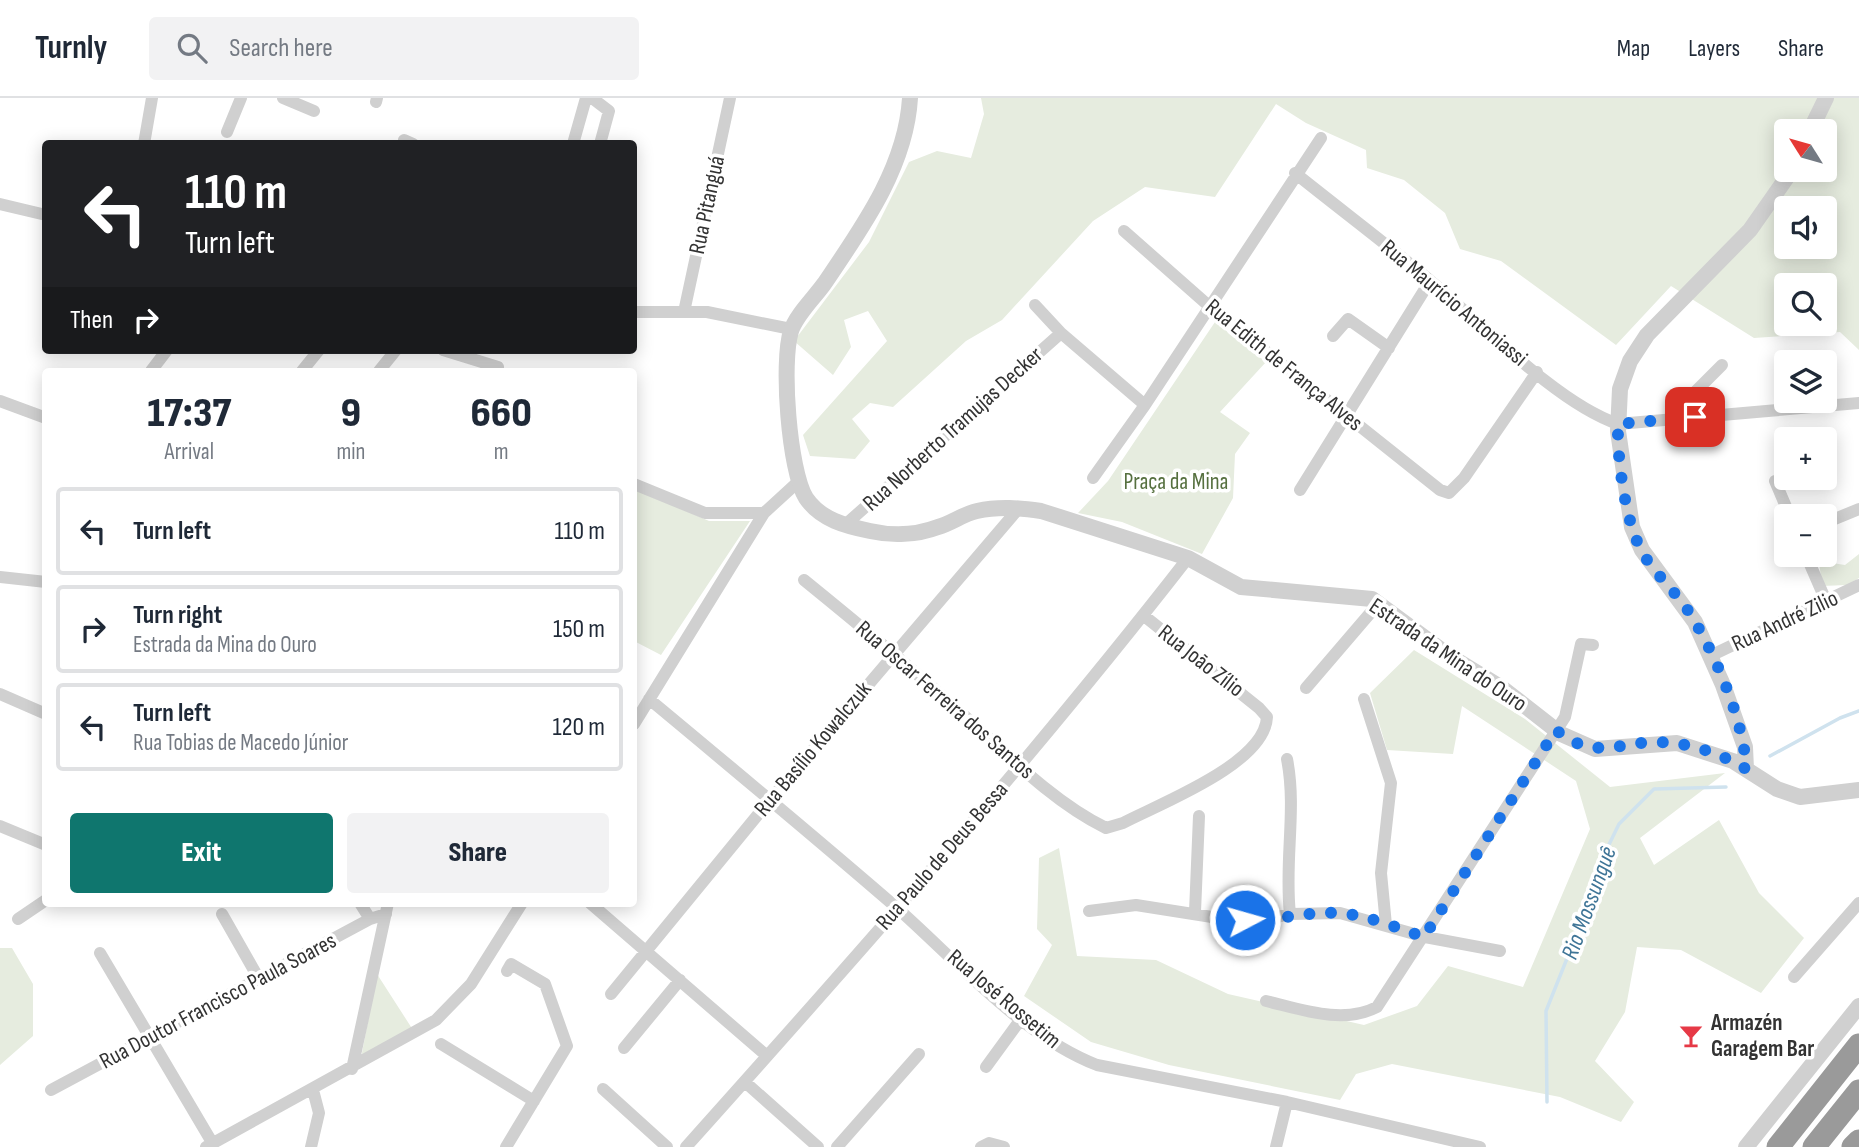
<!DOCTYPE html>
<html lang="en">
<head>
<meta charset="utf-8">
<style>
	body { margin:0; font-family:"Sofia Sans Condensed",sans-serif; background:#f2f2f3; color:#1f2937; height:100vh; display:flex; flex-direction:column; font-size:26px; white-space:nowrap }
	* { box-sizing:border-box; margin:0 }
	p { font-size:23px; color:#747a83 }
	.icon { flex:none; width:38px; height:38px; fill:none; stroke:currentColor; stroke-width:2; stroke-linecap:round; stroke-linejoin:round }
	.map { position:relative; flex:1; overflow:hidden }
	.panel { position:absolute; left:42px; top:270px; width:595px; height:539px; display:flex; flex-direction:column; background:#fff; border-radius:7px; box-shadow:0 4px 18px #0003 }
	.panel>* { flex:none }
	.banner { position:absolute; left:42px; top:42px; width:595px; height:214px; border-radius:7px; box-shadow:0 4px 18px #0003; background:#202124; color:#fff; overflow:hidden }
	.needle { width:46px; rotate:307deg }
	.controls { position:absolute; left:1774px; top:21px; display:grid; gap:14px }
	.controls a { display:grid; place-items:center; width:63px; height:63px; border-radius:7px; background:#fff; box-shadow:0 4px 18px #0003; font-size:35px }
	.pin { position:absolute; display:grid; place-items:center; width:60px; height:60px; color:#fff; margin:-30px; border-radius:14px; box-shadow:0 4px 10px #0006 }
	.me { position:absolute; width:77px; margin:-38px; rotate:84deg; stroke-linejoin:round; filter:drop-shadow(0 0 5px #0008) }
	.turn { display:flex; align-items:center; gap:24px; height:147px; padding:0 28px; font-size:32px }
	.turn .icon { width:91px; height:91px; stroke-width:2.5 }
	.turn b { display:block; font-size:49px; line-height:60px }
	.then { display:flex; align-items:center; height:66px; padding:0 28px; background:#0003; gap:14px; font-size:26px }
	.eta { display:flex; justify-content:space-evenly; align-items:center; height:119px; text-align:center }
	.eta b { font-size:42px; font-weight:800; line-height:49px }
	.button { display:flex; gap:14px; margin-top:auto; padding:14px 28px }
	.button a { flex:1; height:80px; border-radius:7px; background:#0f766e; color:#fff; font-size:28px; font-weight:800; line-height:80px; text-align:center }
	.button a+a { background:#f2f2f3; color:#1f2937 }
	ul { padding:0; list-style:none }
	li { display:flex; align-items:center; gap:21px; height:88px; margin:0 14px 10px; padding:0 14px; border:4px solid #e0e1e3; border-radius:7px }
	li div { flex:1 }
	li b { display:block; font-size:26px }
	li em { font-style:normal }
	header { display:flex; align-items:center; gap:42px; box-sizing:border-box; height:98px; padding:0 35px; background:#fff; border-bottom:2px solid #e0e1e3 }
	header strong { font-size:33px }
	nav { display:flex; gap:38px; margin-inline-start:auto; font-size:24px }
	.search { width:490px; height:63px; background:#f2f2f3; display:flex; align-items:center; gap:18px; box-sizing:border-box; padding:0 24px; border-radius:7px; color:#747a83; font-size:26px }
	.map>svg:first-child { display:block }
	.green { fill:#e6ecdf; fill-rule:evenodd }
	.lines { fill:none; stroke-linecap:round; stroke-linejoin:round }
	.stream { stroke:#cfe2ee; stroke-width:3.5 }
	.minor { stroke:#d0d0d0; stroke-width:12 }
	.tertiary { stroke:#d0d0d0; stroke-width:16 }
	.motorway { stroke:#9a9a9a; stroke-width:23 }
	.route { stroke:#1a73e8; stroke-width:12; stroke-dasharray:0 21.6 }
	.labels { text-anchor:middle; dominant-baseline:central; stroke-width:7; stroke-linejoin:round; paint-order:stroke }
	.street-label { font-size:23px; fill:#333; stroke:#fff }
	.park-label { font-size:23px; fill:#56703f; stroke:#fff }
	.poi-label { font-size:23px; font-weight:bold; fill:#333; stroke:#fff; text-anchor:start }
	.water-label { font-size:24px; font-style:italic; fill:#3f7597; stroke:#fff }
</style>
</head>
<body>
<header>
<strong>Turnly</strong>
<div class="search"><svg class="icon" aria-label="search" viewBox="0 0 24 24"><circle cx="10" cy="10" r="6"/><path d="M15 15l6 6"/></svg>Search here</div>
<nav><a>Map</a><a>Layers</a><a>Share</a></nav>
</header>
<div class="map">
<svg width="1859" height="1049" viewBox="0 0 1859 1049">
	<rect width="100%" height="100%" fill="#fff"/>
	<path class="green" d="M 981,0 L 1859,0 L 1859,252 L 1840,234 L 1754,240 L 1671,188 L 1616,247 L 1501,163 L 1460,151 L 1445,115 L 1404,82 L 1367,70 L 1366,52 L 1306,25 L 1276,6 L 1215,99 L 1145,89 L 1093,123 L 1002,222 L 966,243 L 893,309 L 870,305 L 852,321 L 870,343 L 855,361 L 810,358 L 803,337 L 887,243 L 868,213 L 844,222 L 851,249 L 833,277 L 794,243 L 869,144 L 909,64 L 937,53 L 971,60 L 984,16 ZM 1787,33 L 1825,33 L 1825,72 L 1787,72 ZM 1787,110 L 1825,110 L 1825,149 L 1787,149 ZM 1787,187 L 1825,187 L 1825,226 L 1787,226 Z
		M 1215,224 L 1266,264 L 1220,314 L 1250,335 L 1235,356 L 1233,400 L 1202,456 L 1122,424 L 1078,415 L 1108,383 Z
		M 634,390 L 709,423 L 750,423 L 661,557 L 634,543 Z
		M 1859,456 L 1859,480 L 1847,487 L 1822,488 L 1819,463 L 1845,467 Z
		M 1414,552 L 1525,621 L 1610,689 L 1725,675 L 1640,740 L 1654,767 L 1719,722 L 1759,795 L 1804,840 L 1761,895 L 1681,852 L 1637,849 L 1625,914 L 1595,963 L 1634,1004 L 1621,1024 L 1560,999 L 1392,966 L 1356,976 L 1340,1002 L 1169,967 L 1091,944 L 1024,898 L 1052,847 L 1037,831 L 1039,760 L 1059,750 L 1077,858 L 1156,862 L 1228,896 L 1364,927 L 1417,908 L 1448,868 L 1523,889 L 1590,731 L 1576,683 L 1462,608 L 1453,656 L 1387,652 L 1370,595 Z
		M 0,850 L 12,850 L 33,886 L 33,938 L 0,967 Z
		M 377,876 L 413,932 L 361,960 Z"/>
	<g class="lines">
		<path class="stream" d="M 1770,658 L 1840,620 L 1859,613
			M 1547,1004 L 1546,913 L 1572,848 L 1597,797 L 1600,765 L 1619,726 L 1654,691 L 1726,689"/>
		<path class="minor" d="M 283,0 L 314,13
			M 592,0 L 609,13 L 600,46
			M 376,4 L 377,0
			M 227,34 L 241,0
			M 404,42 L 413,46
			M 144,46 L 152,0
			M 573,46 L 586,0
			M 1295,75 C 1341,112 1388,147 1433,185 C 1484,228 1557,305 1618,326 L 1859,305
			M 0,106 L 46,117
			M 1124,133 L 1209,208 L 1440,392 L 1449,395 L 1464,380 L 1537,274
			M 1035,207 L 1061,235 L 1145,307
			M 634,214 L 707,214 L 791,231
			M 684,214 L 730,0
			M 1333,238 L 1348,221 L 1389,250
			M 443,252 L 498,269
			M 151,273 L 167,252
			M 302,273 L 319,252
			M 379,273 L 396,252
			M 0,303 L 46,320
			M 1668,321 L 1722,267
			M 1093,380 L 1145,307 L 1321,40
			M 1775,383 L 1790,418
			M 634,386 L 705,415 L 764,415
			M 1300,392 L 1430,183
			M 1825,425 L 1859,411
			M 845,427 L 1061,235
			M 1806,457 L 1826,503
			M 0,479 L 46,484
			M 804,482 C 857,525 909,568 959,613 C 1005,654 1051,703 1106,730 L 1123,725 C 1159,706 1265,666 1267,619 L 1259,610 L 1143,517
			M 1710,558 L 1859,487
			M 1306,590 L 1378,506
			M 0,596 L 46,616
			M 649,601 C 732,670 815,739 897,810 C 957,863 1022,938 1097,967 L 1287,1004 L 1480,1049
			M 1364,601 L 1391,685 L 1381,775 L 1386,827
			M 634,626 L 764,415 L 799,383
			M 1287,661 C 1297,712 1284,764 1290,816
			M 0,728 L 46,747
			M 360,805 L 370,821
			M 590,805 L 767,958
			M 1089,813 L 1136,807 L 1231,822 L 1260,823 L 1290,816 L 1340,815 L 1425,839 L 1500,853
			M 1195,814 L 1199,718
			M 222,816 L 259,881
			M 18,821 L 46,802
			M 100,855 L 213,1046
			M 1794,879 L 1859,805
			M 611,896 L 770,702 L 1019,410
			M 1266,903 C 1300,911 1343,927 1377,909 L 1565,619 L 1581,546 L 1593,547
			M 441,946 L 534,1003
			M 624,950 L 680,882
			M 986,969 L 1021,921
			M 352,971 L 388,805
			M 745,984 L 818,1049
			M 603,991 L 667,1049
			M 51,992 L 370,821 L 386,816
			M 206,1049 L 436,922 L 471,886 L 522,805
			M 311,1049 L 319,1015 L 313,992
			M 506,1049 L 567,948 L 545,886 L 511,866 L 507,873
			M 686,1049 C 858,857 1030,663 1188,460
			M 837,1049 L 919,956
			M 981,1049 L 989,1045 L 1004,1049
			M 1276,1049 L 1287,1004"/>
		<path class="tertiary" d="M 910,0 C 906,69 862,130 824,186 C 814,200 796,217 791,233 C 781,264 789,373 806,400 C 821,422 846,428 870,433 C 892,438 917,437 938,429 C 952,425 963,416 977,413 C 999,408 1020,410 1041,413 L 1188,460 L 1241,489 L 1372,501 L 1448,557 L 1502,590 L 1561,636 L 1595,651 L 1677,645 L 1733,663 L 1777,691 L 1800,699 L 1859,692
			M 1810,33 L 1826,0
			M 1746,671 L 1745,649 L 1723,587 L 1695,524 L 1642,452 L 1632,429 L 1618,333 L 1620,291 L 1630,263 L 1647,237 L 1750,132 L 1792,72
			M 1746,1049 L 1859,908"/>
		<path class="motorway" d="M 1778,1049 L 1859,947
			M 1814,1049 L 1859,993
			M 1853,1049 L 1859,1043"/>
	</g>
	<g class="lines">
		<path class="route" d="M 1245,822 C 1277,823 1307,813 1339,815 C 1368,817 1397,830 1424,839 L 1556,632 C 1594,663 1618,644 1659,644 C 1690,645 1720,655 1746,671 C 1745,624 1713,550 1687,511 C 1673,491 1653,474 1641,452 C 1625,421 1617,361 1618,326 L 1695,319"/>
	</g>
	<defs>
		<g id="bar-bare" transform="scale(1.89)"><path d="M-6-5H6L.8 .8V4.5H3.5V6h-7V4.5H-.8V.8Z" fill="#e63946" stroke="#fff" stroke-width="2.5" paint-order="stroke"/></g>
	</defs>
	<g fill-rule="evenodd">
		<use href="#bar-bare" x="1691" y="938"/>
	</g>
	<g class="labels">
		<g class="street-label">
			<text transform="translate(707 107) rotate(-78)">Rua Pitanguá</text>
			<text transform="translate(1454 205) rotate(40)">Rua Maurício Antoniassi</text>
			<text transform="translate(1284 267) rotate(39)">Rua Edith de França Alves</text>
			<text transform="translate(953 331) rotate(-42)">Rua Norberto Tramujas Decker</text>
			<text transform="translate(1785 523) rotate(-25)">Rua André Zilio</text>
			<text transform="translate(1448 557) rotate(34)">Estrada da Mina do Ouro</text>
			<text transform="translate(1201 563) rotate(38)">Rua João Zílio</text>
			<text transform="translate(945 602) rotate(41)">Rua Oscar Ferreira dos Santos</text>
			<text transform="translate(813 651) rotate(-50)">Rua Basílio Kowalczuk</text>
			<text transform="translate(942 758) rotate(-49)">Rua Paulo de Deus Bessa</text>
			<text transform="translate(1004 901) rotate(40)">Rua José Rossetim</text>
			<text transform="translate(218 903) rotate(-28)">Rua Doutor Francisco Paula Soares</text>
		</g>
		<g class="park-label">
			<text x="1176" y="384">Praça da Mina</text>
		</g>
		<g class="poi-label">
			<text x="1711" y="925">Armazén<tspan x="1711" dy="26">Garagem Bar</tspan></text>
		</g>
		<g class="water-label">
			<text transform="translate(1589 805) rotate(-70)">Rio Mossunguê</text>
		</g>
	</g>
</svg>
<div class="controls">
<a><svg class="needle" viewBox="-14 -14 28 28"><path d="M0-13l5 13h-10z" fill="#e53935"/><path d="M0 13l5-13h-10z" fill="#747a83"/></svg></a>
<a><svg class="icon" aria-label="sound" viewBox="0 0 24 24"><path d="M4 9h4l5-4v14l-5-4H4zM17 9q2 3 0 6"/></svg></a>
<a><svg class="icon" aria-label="search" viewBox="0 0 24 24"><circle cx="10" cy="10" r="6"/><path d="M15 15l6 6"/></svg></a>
<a><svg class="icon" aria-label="layers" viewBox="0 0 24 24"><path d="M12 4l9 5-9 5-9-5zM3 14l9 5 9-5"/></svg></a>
<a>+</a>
<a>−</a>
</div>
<div class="pin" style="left:1695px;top:319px;background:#d93025"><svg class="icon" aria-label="arrive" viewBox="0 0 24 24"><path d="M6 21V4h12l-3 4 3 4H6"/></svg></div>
<svg class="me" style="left:1245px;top:822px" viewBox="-20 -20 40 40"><circle r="17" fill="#1a73e8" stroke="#fff" stroke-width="3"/><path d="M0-11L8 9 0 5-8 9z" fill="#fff"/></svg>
<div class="banner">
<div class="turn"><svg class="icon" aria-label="left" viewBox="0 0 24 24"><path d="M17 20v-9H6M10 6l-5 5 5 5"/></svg><div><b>110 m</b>Turn left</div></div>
<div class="then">Then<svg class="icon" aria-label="right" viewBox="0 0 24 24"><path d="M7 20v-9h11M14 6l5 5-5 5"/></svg></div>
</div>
<section class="panel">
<div class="eta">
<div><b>17:37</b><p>Arrival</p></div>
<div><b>9</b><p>min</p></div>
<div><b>660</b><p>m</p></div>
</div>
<ul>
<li><svg class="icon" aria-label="left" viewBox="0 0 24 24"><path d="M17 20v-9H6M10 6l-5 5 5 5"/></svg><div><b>Turn left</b></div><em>110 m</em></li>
<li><svg class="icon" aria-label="right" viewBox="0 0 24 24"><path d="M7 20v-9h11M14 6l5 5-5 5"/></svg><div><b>Turn right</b><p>Estrada da Mina do Ouro</p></div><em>150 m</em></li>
<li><svg class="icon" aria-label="left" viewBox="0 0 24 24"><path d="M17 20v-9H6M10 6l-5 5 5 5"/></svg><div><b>Turn left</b><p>Rua Tobias de Macedo Júnior</p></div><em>120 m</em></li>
</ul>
<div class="button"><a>Exit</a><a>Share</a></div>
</section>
</div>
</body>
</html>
